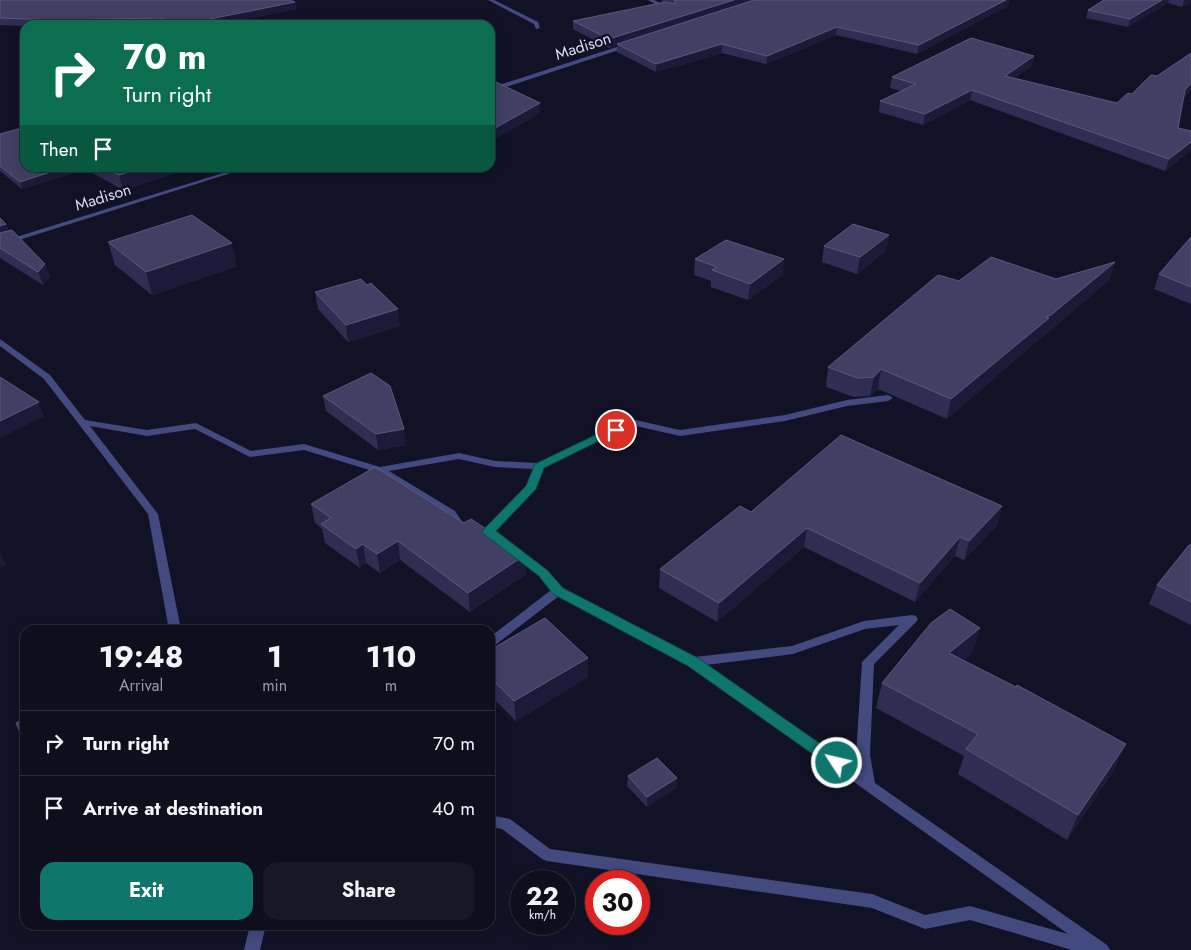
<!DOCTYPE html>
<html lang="en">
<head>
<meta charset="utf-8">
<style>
	body { margin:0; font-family:Jost,sans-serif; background:#171725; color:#f1f3f6; height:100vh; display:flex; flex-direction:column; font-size:19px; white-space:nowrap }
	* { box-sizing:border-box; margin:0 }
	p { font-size:16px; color:#9b9ca3 }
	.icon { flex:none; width:28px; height:28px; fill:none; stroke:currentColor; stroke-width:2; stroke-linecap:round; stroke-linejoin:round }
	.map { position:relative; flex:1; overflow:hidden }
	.sheet { position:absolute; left:20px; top:625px; width:475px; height:305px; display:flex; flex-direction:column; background:#0e0e1c; border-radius:15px; box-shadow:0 2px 12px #0003,0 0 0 1px #2e2e3b }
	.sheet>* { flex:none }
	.hud { position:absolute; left:20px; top:20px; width:475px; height:152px; border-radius:15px; box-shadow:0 2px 12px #0003,0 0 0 1px #2e2e3b; background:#0b6e4f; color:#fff; overflow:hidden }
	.speed { position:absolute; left:510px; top:870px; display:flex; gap:10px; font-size:25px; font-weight:700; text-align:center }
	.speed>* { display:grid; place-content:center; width:65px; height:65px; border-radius:50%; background:#0e0e1c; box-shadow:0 2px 12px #0003,0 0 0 1px #2e2e3b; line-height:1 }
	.speed small { font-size:12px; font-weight:400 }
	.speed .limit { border:8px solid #d22; background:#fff; color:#111 }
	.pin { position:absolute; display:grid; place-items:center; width:42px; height:42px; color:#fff; margin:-21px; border:2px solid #fff; border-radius:50%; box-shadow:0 1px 5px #0007 }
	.me { position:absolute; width:55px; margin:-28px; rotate:305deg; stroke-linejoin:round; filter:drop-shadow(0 0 4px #0008) }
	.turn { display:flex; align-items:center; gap:18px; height:105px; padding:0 20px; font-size:22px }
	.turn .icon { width:65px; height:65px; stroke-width:2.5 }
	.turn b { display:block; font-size:35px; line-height:42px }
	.then { display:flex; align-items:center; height:48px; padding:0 20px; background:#0003; gap:10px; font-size:19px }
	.eta { display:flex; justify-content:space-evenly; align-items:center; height:85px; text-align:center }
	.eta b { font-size:30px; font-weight:700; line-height:35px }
	.action { display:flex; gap:10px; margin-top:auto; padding:10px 20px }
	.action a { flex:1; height:58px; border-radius:15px; background:#0f766e; color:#fff; font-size:20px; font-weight:700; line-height:58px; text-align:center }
	.action a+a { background:#171725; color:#f1f3f6 }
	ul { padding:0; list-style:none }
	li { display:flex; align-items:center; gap:15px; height:65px; padding:0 20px; border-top:1px solid #2e2e3b }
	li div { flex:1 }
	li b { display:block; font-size:19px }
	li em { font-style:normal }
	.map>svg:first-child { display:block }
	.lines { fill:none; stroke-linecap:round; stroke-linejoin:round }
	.minor { fill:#434a7f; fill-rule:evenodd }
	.tertiary { fill:#434a7f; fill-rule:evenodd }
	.wall { fill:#2f2d52 }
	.shaded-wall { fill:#1c1a39 }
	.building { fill:#414064; stroke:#5a597c }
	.route { fill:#0f766e; stroke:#0a4d48 }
	.labels { text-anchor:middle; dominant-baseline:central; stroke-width:5; stroke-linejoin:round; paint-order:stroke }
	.far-street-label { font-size:16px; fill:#dbddfb; stroke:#121226 }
</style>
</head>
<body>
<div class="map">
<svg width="1191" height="950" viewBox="0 0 1191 950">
	<rect width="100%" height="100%" fill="#121226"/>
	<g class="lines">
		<path class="minor" d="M 488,0 L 494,0 L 538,22 L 540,28 L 536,29 L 534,24 Z
			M 648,0 L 654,0 L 673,10 L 669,11 Z
			M 0,339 L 50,375 L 85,420 L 147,430 L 196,423 L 251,451 L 304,444 L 380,467 L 459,453 L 495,461 L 537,463 L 631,419 L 680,430 L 785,415 L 847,400 L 888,395 L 893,398 L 888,401 L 847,406 L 785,421 L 680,436 L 632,425 L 543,468 L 536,489 L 495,531 L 502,538 L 497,542 L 483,532 L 527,486 L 533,469 L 495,467 L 459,459 L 389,471 L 455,511 L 465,526 L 460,529 L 456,528 L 447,515 L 376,472 L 304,450 L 250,457 L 195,429 L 147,436 L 90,426 L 158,514 L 181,630 L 169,630 L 148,514 L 44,379 L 0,346 Z
			M 515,548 L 519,549 L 547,570 L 562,588 L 694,657 L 792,646 L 864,621 L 912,615 L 916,616 L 918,619 L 916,622 L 874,664 L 870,755 L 875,783 L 1107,945 L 1110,950 L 1072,950 L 970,920 L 925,929 L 872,908 L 547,861 L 542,859 L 502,829 L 490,827 L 490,815 L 510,819 L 550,849 L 872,894 L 925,915 L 970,906 L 1068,934 L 689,665 L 559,596 L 494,646 L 490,647 L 490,637 L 551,590 L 539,576 L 511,555 L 510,552 L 511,549 ZM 899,625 L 862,662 L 856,755 L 860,772 L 706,665 L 793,654 L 865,629 Z
			M 250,925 L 266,925 L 260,950 L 244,950 Z"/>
		<path class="tertiary" d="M 629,43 L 631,46 L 490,92 L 490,88 Z
			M 239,168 L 247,168 L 0,246 L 0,242 Z"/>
	</g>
	<path class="wall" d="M 0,0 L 295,2 L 296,9 L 216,25 L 25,25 L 25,26 L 0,25 Z
		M 662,0 L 1009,0 L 1008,6 L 917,54 L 836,35 L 766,64 L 722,53 L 656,72 L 617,52 L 617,45 L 609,48 L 573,29 L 573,21 L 663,3 L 662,2 Z
		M 1104,0 L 1191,0 L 1182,7 L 1168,3 L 1128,27 L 1086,18 L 1088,10 Z
		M 1191,53 L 1191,90 L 1183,99 L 1178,128 L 1191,131 L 1191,150 L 1165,171 L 970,100 L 923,125 L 879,112 L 880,101 L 901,91 L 890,88 L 892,77 L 1034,56 L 1031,67 L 1014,78 L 1117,103 L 1132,94 Z
		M 490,84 L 540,113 L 496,138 L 490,134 Z
		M 0,134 L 25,168 L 190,168 L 123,190 L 89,171 L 89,168 L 22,189 L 0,171 Z
		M 0,218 L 6,224 L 9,231 L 50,277 L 43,285 L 0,258 Z
		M 1191,237 L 1191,304 L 1154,289 L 1159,274 Z
		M 108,242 L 237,266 L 152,295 L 115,265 Z
		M 824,246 L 886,251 L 857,274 L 822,262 Z
		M 695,259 L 783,275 L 748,300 L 711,287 L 711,281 L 694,275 Z
		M 1115,262 L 1109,280 L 1046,334 L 1044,335 L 1043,336 L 947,419 L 878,389 L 870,396 L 854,397 L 826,387 L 828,367 L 959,281 L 1056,279 Z
		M 315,292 L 400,326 L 348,342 L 318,309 Z
		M 323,396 L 406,445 L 378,450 L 326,411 Z
		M 311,504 L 464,523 L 525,555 L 526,574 L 470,612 L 400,560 L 380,573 L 366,563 L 360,568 L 325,543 L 322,529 L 315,523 Z
		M 1002,506 L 997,525 L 964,560 L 955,556 L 915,602 L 804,547 L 717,622 L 659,588 L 660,569 L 751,512 Z
		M 1191,545 L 1191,625 L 1149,604 L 1157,585 Z
		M 980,628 L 972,653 L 964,660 L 1115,769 L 1067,840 L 958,774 L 964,756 L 876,708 L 882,683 Z
		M 490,650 L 588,677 L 516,721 L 490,695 Z
		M 628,776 L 677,778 L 676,788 L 647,807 L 627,786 Z"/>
	<path class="shaded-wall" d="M 734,0 L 758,0 L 617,44 L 617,45 L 609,48 L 609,39 Z
		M 1006,0 L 1009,0 L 1008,6 L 917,54 L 919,45 Z
		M 1162,0 L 1169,0 L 1168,3 L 1128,27 L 1130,19 Z
		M 1184,0 L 1191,0 L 1191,4 L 1182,7 Z
		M 295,2 L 296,9 L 216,25 L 180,25 Z
		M 837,27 L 836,35 L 766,64 L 767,56 Z
		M 722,44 L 722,53 L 656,72 L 656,64 Z
		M 1034,56 L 1031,67 L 1002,86 L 1005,76 Z
		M 1191,83 L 1191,90 L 1182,100 L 1185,90 Z
		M 972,90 L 970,100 L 923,125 L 925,114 Z
		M 540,103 L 540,113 L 496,138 L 495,128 Z
		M 1191,142 L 1191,150 L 1165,171 L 1169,159 Z
		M 63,168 L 89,168 L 22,189 L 20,182 Z
		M 143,168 L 190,168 L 123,190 L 119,175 Z
		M 6,224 L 11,237 L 0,240 L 0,226 Z
		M 889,235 L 886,251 L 857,274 L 860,257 Z
		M 232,243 L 237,266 L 152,295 L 146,272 Z
		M 784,259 L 783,275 L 748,300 L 750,284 Z
		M 1115,262 L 1109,280 L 1046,334 L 1044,335 L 1043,336 L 947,419 L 951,399 L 1046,317 Z
		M 45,264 L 50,277 L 43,285 L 38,272 Z
		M 398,309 L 400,326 L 348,342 L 346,325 Z
		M 881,369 L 878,389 L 870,396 L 874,377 Z
		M 39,402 L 44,416 L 0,438 L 0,421 Z
		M 404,429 L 406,445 L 378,450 L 376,434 Z
		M 1002,506 L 997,525 L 964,560 L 969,541 Z
		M 807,528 L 804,547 L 717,622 L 719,603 Z
		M 960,537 L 955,556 L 915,602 L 920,583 Z
		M 398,541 L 400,560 L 380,573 L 377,554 Z
		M 363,544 L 366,563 L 360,568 L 356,549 Z
		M 0,552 L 6,565 L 0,568 Z
		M 525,555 L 526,574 L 470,612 L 468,593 Z
		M 980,628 L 972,653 L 942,678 L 949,653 Z
		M 588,658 L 588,677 L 516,721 L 514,701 Z
		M 1126,744 L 1115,769 L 1067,840 L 1078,815 Z
		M 677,778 L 676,788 L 647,807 L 647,797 Z"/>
	<path class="building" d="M 0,0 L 290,0 L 295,2 L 180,25 L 159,18 L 54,20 L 0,18 Z
		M 674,0 L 734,0 L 609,39 L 573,21 L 665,2 L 675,4 L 675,0 Z
		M 754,0 L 1006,0 L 919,45 L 837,27 L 767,56 L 722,44 L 656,64 L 617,44 Z
		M 1104,0 L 1162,0 L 1130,19 L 1088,10 Z
		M 971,38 L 1034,56 L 1005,76 L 1117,103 L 1128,93 L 1132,94 L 1151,75 L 1157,76 L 1191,53 L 1191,83 L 1185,90 L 1178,128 L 1191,131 L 1191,142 L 1169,159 L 972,90 L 925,114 L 880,101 L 916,84 L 892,77 Z
		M 496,82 L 540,103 L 495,128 L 490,124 L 490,84 Z
		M 25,127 L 25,168 L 63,168 L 20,182 L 0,166 L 0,134 Z
		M 105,168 L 143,168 L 119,175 Z
		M 192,215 L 232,243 L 146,272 L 108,242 Z
		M 0,218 L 6,224 L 0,226 Z
		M 853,224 L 889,235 L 860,257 L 824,246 Z
		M 12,230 L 45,264 L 38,272 L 0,248 L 0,233 Z
		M 1191,237 L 1191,287 L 1159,274 Z
		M 726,240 L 784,259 L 750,284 L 712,270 L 717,267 L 695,259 Z
		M 991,257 L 1056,279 L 1115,262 L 1051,315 L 1046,317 L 1049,318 L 951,399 L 881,369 L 874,377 L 857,378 L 828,367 L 938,275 L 959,281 Z
		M 361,279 L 367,285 L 371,283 L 398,309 L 346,325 L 315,292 Z
		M 371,373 L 390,386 L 404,429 L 376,434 L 323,396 Z
		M 0,377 L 39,402 L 0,421 Z
		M 841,435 L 1002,506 L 969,541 L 960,537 L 920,583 L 807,528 L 719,603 L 660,569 L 740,506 L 751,512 Z
		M 375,467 L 464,523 L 471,519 L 525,555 L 468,593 L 398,541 L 377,554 L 363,544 L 356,549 L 321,524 L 331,518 L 311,504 Z
		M 1189,545 L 1191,545 L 1191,602 L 1157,585 Z
		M 950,609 L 980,628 L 949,653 L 1016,687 L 1017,685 L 1126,744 L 1078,815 L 966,749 L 978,734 L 882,683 L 931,623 Z
		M 545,618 L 588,658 L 514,701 L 490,677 L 490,650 Z
		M 25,719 L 25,744 L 16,723 Z
		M 657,758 L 677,778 L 647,797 L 628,776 Z"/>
	<path class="route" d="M 612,427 L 616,427 L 621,430 L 544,468 L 536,489 L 496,531 L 547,570 L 563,588 L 698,658 L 842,759 L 844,763 L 842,767 L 837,769 L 831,767 L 688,666 L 553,594 L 539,576 L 484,534 L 482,532 L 484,529 L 526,486 L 535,464 Z"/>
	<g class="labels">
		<g class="far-street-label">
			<text transform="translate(583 46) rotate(-18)">Madison</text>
			<text transform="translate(103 197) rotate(-17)">Madison</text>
		</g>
	</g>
</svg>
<div class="speed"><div>22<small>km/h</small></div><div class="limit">30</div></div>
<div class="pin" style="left:616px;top:430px;background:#d93025"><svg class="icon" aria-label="arrive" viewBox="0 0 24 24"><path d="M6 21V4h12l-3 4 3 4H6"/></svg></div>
<svg class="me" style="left:837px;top:763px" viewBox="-20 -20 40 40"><circle r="17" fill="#0f766e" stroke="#fff" stroke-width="3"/><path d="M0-11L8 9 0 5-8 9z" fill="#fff"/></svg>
<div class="hud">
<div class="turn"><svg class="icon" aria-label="right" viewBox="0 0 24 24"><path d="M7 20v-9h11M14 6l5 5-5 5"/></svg><div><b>70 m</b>Turn right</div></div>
<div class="then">Then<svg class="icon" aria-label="arrive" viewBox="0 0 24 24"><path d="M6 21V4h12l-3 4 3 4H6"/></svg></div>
</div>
<section class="sheet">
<div class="eta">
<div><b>19:48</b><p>Arrival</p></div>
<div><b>1</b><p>min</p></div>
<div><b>110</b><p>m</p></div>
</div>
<ul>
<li><svg class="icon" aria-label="right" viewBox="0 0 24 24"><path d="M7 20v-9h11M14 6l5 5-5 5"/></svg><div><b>Turn right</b></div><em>70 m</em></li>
<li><svg class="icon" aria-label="arrive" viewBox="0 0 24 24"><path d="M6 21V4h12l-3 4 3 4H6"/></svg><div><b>Arrive at destination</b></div><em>40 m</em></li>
</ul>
<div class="action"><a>Exit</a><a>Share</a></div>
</section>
</div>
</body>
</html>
